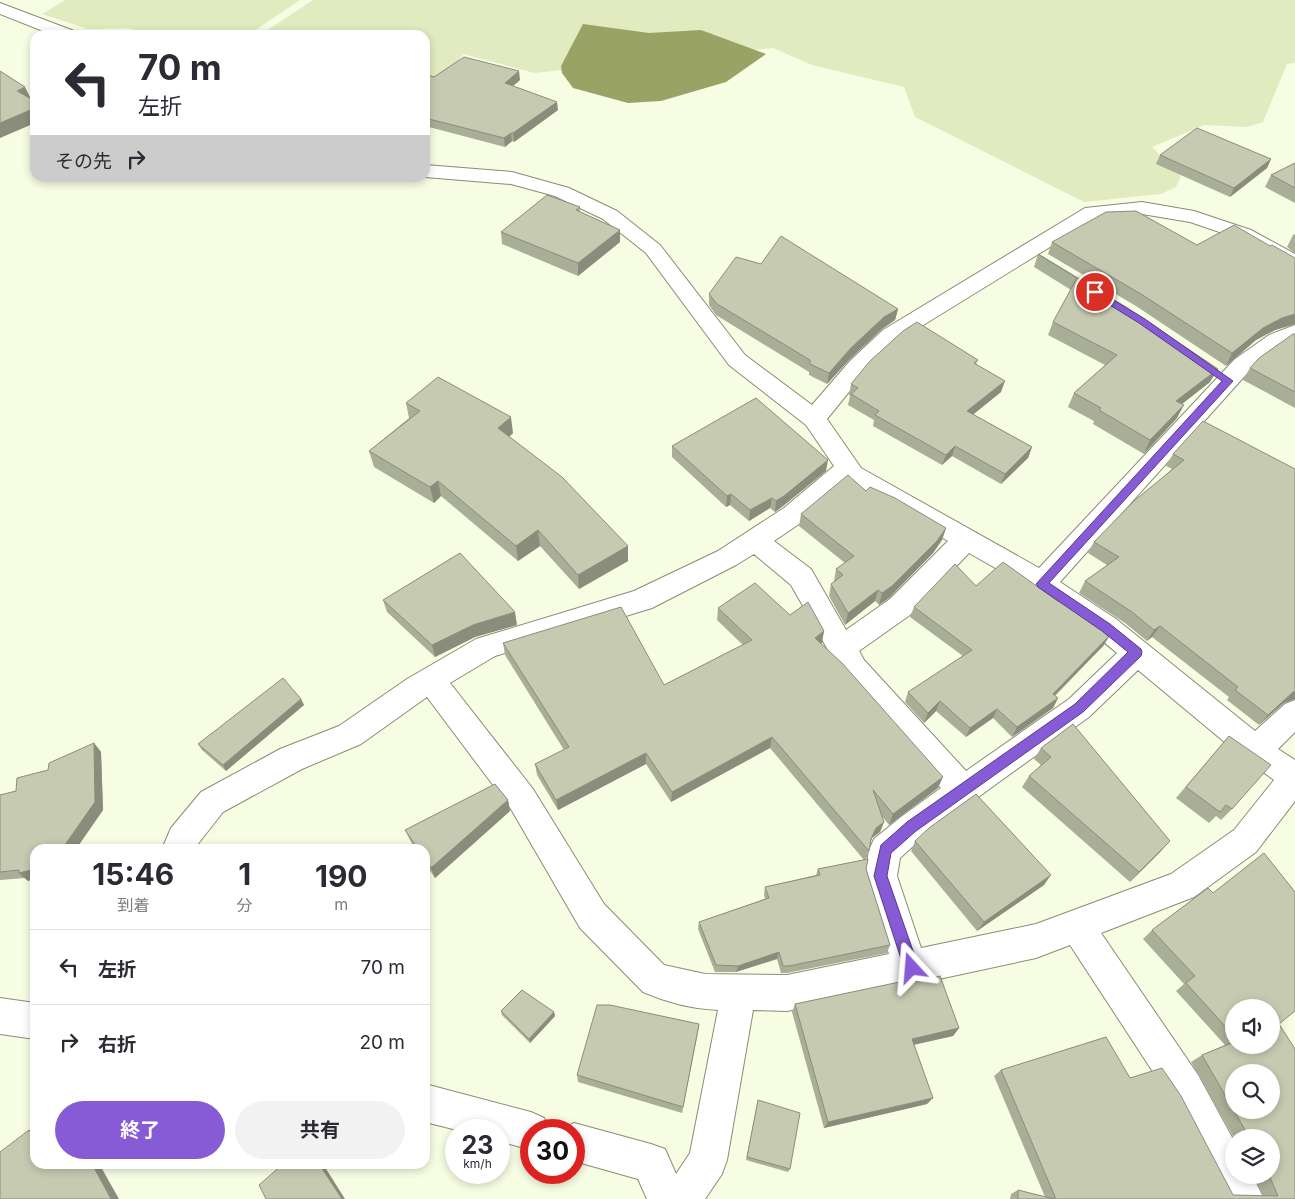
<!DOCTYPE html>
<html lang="ja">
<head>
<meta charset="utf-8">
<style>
	body { margin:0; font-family:Inter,"Noto Sans JP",sans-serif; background:#f2f2f3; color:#2b2b33; height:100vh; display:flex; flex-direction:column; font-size:19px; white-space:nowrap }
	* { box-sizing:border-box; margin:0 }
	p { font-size:16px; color:#7c7c81 }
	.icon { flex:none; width:28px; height:28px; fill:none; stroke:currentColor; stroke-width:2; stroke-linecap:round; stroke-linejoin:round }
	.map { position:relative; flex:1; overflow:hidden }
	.details { position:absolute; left:30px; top:844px; width:400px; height:325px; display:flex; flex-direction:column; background:#fff; border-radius:15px; box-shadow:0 2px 8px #0003 }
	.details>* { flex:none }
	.banner { position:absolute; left:30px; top:30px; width:400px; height:152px; border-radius:15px; box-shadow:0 2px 8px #0003; background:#fff; color:#2b2b33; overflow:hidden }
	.fabs { position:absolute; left:1225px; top:999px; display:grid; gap:10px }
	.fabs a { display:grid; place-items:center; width:55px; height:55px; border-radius:50%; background:#fff; box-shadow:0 2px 8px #0003; font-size:25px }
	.speed { position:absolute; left:445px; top:1119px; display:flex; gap:10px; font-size:25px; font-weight:700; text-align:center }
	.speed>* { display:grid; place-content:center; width:65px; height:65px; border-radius:50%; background:#fff; box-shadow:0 2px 8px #0003; line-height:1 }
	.speed small { font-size:12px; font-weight:400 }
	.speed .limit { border:8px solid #d22; background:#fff; color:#111 }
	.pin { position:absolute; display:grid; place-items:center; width:42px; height:42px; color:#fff; margin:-21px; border:2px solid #fff; border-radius:50%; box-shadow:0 1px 5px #0007 }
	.me { position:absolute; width:55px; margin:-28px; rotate:341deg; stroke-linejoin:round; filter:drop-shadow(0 0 4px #0008) }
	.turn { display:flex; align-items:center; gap:18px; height:105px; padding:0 25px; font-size:22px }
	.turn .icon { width:65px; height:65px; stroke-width:2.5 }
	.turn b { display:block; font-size:35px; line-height:42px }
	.then { display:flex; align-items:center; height:48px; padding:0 25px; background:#0003; gap:10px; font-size:19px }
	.eta { display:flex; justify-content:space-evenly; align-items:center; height:85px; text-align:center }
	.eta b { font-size:30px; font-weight:700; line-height:35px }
	.action { display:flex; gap:10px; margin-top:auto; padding:10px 25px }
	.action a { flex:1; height:58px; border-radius:30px; background:#865bd5; color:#fff; font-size:20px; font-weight:700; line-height:58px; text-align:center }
	.action a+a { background:#f2f2f3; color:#2b2b33 }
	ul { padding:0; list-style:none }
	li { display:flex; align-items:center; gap:15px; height:75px; padding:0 25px; border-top:1px solid #e1e1e2 }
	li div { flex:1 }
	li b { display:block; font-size:19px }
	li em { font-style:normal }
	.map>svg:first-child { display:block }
	.green { fill:#e2ebbf }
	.water { fill:#98a365 }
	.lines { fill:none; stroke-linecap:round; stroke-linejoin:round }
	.minor-casing { stroke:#888d74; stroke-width:2 }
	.minor { fill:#fff; fill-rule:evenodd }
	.wall { fill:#a9ae97; fill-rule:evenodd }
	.shaded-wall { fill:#8a8d7b }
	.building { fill:#c5cab0; stroke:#8a8d7b; fill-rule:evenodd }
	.route { fill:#865bd5; stroke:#573b8a }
</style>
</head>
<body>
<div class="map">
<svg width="1295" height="1199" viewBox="0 0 1295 1199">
	<rect width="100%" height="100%" fill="#f7fde2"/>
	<path class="green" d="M 65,0 L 300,0 L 248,35 L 154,35 L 128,28 L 88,29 L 42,14 Z
		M 313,0 L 1295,0 L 1295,63 L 1287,64 L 1263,122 L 1247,127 L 1205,125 L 1152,147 L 1181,176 L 1176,187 L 1161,194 L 1084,202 L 915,117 L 904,87 L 812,65 L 773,48 L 534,73 L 463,54 L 449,74 L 425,92 L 425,35 L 260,35 Z"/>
	<path class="water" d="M 583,24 L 649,33 L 701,30 L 766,54 L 726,82 L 661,101 L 628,103 L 573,88 L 562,73 L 561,66 Z"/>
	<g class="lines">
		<g class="minor-casing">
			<path id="minor" d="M 0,3 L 74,31 L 76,35 L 53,35 L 0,14 Z
				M 425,165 L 512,172 L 569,188 L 617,211 L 660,245 L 745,355 L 812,405 L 850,361 L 883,330 L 1085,208 L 1142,202 L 1194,211 L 1251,230 L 1295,254 L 1295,269 L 1288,268 L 1237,238 L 1190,222 L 1142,214 L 1097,218 L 899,340 L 866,371 L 827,419 L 861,468 L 1039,568 L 1235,359 L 1269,335 L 1295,325 L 1295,341 L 1285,345 L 1251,369 L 1060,582 L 1116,619 L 1255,731 L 1285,704 L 1295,700 L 1295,732 L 1278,749 L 1295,760 L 1295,801 L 1256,852 L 1194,897 L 1101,933 L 1198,1075 L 1234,1141 L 1234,1175 L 1252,1175 L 1264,1199 L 1223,1199 L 1172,1101 L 1070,945 L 1036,958 L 911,985 L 787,1011 L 753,1010 L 727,1160 L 722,1174 L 705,1199 L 647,1199 L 638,1179 L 574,1161 L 574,1130 L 560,1130 L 574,1123 L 651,1144 L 665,1149 L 676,1174 L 690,1153 L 718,1010 C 693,1009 666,1002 643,992 L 580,928 L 511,809 L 427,697 L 361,744 L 302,769 L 223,812 L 194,849 L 162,849 L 171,828 L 201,792 L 280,749 L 339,726 L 407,679 L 476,639 L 634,591 L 718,551 L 784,508 L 834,466 L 806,425 L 729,365 L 646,253 L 603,219 L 555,196 L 511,184 L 425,177 ZM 847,483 L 948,541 L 890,599 L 846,630 L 811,569 L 774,541 L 802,522 ZM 969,553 C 1021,582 1072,615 1117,653 L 1069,699 L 966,771 L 864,660 L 859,651 L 910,615 ZM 754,554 L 791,585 L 844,678 L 941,788 L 901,817 L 874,839 L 869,850 L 865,876 L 889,954 L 787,975 L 705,974 L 664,965 L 604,904 L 533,789 L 450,683 L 495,656 L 652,608 L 736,565 ZM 1138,670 L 1245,759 L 1274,780 L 1234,830 L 1171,874 L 1036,924 L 921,948 L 897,876 L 900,858 L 923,837 L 1089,717 Z
				M 0,998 L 35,1003 L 35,1039 L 0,1034 Z
				M 425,1084 L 531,1112 L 544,1118 L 549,1130 L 531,1130 L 531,1150 L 499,1141 L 499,1130 L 457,1130 L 425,1122 Z"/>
		</g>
		<use href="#minor" class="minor"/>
	</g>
	<path class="wall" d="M 425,74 L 434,77 L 520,80 L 513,86 L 558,110 L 514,142 L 512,141 L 505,147 L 425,126 Z
		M 1160,155 L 1271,159 L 1267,168 L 1230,197 L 1156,164 Z
		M 1295,163 L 1295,203 L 1265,187 L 1271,175 Z
		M 580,207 L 580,212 L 620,230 L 620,242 L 578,276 L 502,244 L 501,232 Z
		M 1295,234 L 1295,253 L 1287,247 L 1293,235 Z
		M 1052,242 L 1197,245 L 1270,246 L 1295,258 L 1295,324 L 1275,330 L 1256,340 L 1226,366 L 1136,306 L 1048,254 Z
		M 1038,254 L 1126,307 L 1210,382 L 1182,404 L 1177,418 L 1144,454 L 1093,424 L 1094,421 L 1068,407 L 1074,393 L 1105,365 L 1048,335 L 1053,322 L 1071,290 L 1034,267 Z
		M 709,294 L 898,309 L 895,320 L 882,329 L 849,360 L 827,384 L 809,375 L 809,372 L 716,315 L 709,305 Z
		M 1295,334 L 1295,408 L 1243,380 L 1250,368 Z
		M 978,360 L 976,364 L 1001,392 L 973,414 L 1032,447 L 1028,458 L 1001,484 L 952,456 L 942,465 L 873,426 L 874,420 L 848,405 L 850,396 L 849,395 L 851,384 Z
		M 406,403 L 513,433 L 509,437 L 628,546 L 628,561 L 579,589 L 540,546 L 518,561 L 441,496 L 434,503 L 374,467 L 369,451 L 409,418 Z
		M 672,446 L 826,471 L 783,506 L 775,512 L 770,508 L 749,521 L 730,505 L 726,507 L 672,457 Z
		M 1173,454 L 1295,469 L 1284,703 L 1259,725 L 1227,700 L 1229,697 L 1152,637 L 1147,641 L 1125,623 L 1079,593 L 1085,581 L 1107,565 L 1088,553 L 1094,542 L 1172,469 L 1166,466 Z
		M 866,491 L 946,528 L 942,540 L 933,553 L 889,598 L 879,605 L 875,601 L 845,625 L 829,596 L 831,584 L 834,582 L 834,581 L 836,569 L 845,563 L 799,526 L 801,514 Z
		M 976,586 L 1104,645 L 1055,696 L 1058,698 L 1053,708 L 1012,737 L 993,718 L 966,737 L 936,711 L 924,723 L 905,702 L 908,692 L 963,656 L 910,617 L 914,607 Z
		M 383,600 L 517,625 L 475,637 L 435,657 L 387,612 Z
		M 718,608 L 790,615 L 824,631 L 821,643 L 938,788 L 889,825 L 882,816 L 884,822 L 880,832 L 872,838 L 871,841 L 869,851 L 866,859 L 866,869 L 890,945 L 887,953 L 787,973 L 781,973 L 777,959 L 736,972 L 715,972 L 698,929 L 699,922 L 765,899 L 764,895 L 765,887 L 816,875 L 818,869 L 864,860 L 770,748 L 671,802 L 646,764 L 558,810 L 537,775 L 535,764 L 564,750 L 505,655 L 503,643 L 664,685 L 743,645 L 717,620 Z
		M 301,699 L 304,705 L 226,771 L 202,750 L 198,744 Z
		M 1229,736 L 1232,809 L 1221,820 L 1216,816 L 1209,823 L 1176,798 Z
		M 94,743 L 101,752 L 103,810 L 76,849 L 35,849 L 28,881 L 25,878 L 0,880 L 0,795 L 16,791 L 48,770 Z
		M 1041,748 L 1161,851 L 1130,882 L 1022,787 L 1029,776 L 1041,765 L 1034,759 Z
		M 508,800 L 510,811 L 435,878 L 425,863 L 425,849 L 415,849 L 410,840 L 405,830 Z
		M 915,841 L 1044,885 L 977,931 L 911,851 Z
		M 1152,930 L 1279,1024 L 1295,1199 L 1010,1199 L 1011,1194 L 1018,1190 L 1045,1197 L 994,1076 L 1001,1070 L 1130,1078 L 1233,1195 L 1263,1196 L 1254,1175 L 1271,1175 L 1271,1138 L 1234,1138 L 1191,1062 L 1202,1055 L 1225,1045 L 1176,991 L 1184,984 L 1143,939 ZM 1234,1008 L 1271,1045 L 1234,1045 Z
		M 910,983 L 959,1028 L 953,1036 L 914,1045 L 927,1104 L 824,1128 L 792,1012 L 795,1004 Z
		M 501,1011 L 554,1012 L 555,1016 L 530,1043 L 502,1015 Z
		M 699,1024 L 682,1113 L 578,1082 L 577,1075 Z
		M 758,1100 L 790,1169 L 788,1172 L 746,1160 Z"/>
	<path class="shaded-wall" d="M 519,71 L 520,80 L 506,92 L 505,83 Z
		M 25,87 L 31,99 L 17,91 Z
		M 557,102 L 558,110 L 514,142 L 513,133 Z
		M 35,108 L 35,123 L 0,138 L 0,123 Z
		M 511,133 L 512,141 L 505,147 L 504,138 Z
		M 1271,159 L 1267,168 L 1230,197 L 1234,188 Z
		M 620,230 L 620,242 L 578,276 L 578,263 Z
		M 898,309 L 895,320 L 882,329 L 849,360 L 827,384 L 829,373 L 851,348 L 884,317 Z
		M 1295,314 L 1295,324 L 1275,330 L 1256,340 L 1226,366 L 1232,353 L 1263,328 L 1282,318 Z
		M 1218,369 L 1210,382 L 1169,414 L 1176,401 Z
		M 1005,381 L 1001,392 L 964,422 L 967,411 Z
		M 1184,405 L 1177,418 L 1144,454 L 1150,440 Z
		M 511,417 L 513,433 L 501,444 L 498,428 Z
		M 955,446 L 952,456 L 942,465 L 946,455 Z
		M 1032,447 L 1028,458 L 1001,484 L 1005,474 Z
		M 828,460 L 826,471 L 783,506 L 775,512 L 776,501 Z
		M 438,481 L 441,496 L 434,503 L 430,487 Z
		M 731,494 L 730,505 L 726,507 L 727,496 Z
		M 772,498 L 770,508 L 749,521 L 750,510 Z
		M 946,528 L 942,540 L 933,553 L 889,598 L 879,605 L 882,593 Z
		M 538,530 L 540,546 L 518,561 L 516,546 Z
		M 628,546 L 628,561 L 579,589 L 578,575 Z
		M 878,590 L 875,601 L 845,625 L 848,613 Z
		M 515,612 L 517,625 L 475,637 L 435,657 L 432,645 L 473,625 Z
		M 1160,626 L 1152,637 L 1147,641 L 1154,630 Z
		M 824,631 L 822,643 L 813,650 L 815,638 Z
		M 1110,635 L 1104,645 L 1047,703 L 1053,694 Z
		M 1295,691 L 1295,699 L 1284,703 L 1259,725 L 1268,715 L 1293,692 Z
		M 1058,698 L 1053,708 L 1012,737 L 1017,727 Z
		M 301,699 L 304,705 L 226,771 L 223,765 Z
		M 940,701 L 936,711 L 924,723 L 928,713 Z
		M 997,709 L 993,718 L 966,737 L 970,728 Z
		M 772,737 L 770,748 L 671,802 L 672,792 Z
		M 94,743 L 101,752 L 103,810 L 76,849 L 62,849 Z
		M 646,753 L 646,764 L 558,810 L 556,800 Z
		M 943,777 L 938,788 L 889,825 L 893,814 Z
		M 508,800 L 510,811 L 435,878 L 431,868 Z
		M 884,822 L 880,832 L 872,838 L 867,849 L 876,828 Z
		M 1170,841 L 1161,851 L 1130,882 L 1139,872 Z
		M 35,869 L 35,879 L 28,881 L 19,873 Z
		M 1051,875 L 1044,885 L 977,931 L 984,922 Z
		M 779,952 L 777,959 L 736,972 L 738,966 Z
		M 554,1012 L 555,1016 L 530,1043 L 529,1039 Z
		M 699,1024 L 698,1032 L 682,1113 L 683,1107 Z
		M 959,1028 L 953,1036 L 907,1046 L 912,1039 Z
		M 933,1098 L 927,1104 L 824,1128 L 828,1122 Z
		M 92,1164 L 105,1164 L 101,1167 L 119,1199 L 111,1199 Z
		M 319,1164 L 323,1164 L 345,1199 L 342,1199 Z"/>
	<path class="building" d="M 464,57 L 519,71 L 505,83 L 557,102 L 513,133 L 511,133 L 504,138 L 425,118 L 425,74 L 434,77 Z
		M 0,71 L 25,87 L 17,91 L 35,101 L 35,108 L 0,123 Z
		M 1197,128 L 1271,159 L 1234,188 L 1160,155 Z
		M 1295,163 L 1295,188 L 1271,175 Z
		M 547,195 L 580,207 L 576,210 L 620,230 L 578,263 L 501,232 Z
		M 1136,211 L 1197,245 L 1234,225 L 1270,246 L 1272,245 L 1295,258 L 1295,314 L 1282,318 L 1263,328 L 1232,353 L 1141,294 L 1052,242 L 1106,212 Z
		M 781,236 L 898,309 L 884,317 L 851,348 L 829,373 L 810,364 L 810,360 L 717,304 L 709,294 L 736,257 L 761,264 Z
		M 1038,254 L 1126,307 L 1218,369 L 1176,401 L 1184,405 L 1150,440 L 1099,410 L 1101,408 L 1074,393 L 1117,355 L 1053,322 L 1077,278 Z
		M 917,322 L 978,360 L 974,363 L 1005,381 L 967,411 L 1032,447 L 1005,474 L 955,446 L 946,455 L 875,415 L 879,411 L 851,394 L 858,388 L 851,384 L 870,361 L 903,331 Z
		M 1293,334 L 1295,334 L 1295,392 L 1250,368 L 1259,358 Z
		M 438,377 L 511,417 L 498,428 L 562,477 L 628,546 L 578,575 L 538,530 L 516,546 L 438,481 L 430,487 L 369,451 L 420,411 L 406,403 Z
		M 756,398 L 828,460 L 784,496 L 776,501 L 772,498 L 750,510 L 731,494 L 727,496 L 672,446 Z
		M 1203,421 L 1295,469 L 1295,691 L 1293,692 L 1268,715 L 1235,690 L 1238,687 L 1160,626 L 1154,630 L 1132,612 L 1085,581 L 1119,557 L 1094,542 L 1134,501 L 1184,460 L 1173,454 Z
		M 848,475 L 866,491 L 870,487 L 895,498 L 946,528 L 937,541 L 892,586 L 882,593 L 878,590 L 848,613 L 831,584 L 843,575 L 836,569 L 854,556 L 801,514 Z
		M 460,553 L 515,612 L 473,625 L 432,645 L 383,600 Z
		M 1003,562 L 1059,602 L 1062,599 L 1068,604 L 1110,635 L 1053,694 L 1058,698 L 1017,727 L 997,709 L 970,728 L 940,701 L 928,713 L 908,692 L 972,650 L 914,607 L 955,564 L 976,586 Z
		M 755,583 L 790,615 L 808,602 L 824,631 L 815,638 L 843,664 L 943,777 L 893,814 L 873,790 L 884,822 L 876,828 L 871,839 L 869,851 L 772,737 L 672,792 L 646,753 L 556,800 L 535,764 L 569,747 L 503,643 L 621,607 L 664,685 L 752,640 L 718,608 Z
		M 283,678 L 301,699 L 223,765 L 198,744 Z
		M 1073,724 L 1170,841 L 1139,872 L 1029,776 L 1051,757 L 1041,748 Z
		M 1229,736 L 1271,765 L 1232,809 L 1226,805 L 1220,812 L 1186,787 Z
		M 94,743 L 95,802 L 62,849 L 35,849 L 35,869 L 19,873 L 19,870 L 0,872 L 0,795 L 16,791 L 17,778 L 48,770 L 49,763 Z
		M 495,784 L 508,800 L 431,868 L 425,859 L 425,849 L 418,849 L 405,830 Z
		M 976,794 L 1051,875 L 984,922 L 915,841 L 929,828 Z
		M 1264,853 L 1295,892 L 1295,1011 L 1279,1024 L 1295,1049 L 1295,1199 L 1056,1199 L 1001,1070 L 1106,1037 L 1130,1078 L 1162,1068 L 1181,1096 L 1233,1195 L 1278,1196 L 1269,1175 L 1271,1175 L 1271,1138 L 1248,1138 L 1248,1135 L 1202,1055 L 1234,1042 L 1234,1045 L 1271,1045 L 1271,1008 L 1234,1008 L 1234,1036 L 1186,983 L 1195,976 L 1152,930 L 1208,888 L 1213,893 ZM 1234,1072 L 1271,1072 L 1271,1110 L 1234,1110 Z
		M 868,859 L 866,869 L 890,945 L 789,966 L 783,966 L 779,952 L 738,966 L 716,965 L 699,922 L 769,898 L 765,887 L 820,875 L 818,869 Z
		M 940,976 L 959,1028 L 912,1039 L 933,1098 L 828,1122 L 795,1004 L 909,980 L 910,983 Z
		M 522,990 L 554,1012 L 529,1039 L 501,1011 Z
		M 597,1005 L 610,1005 L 699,1024 L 683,1107 L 577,1075 Z
		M 758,1100 L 800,1113 L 790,1169 L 747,1157 Z
		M 35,1128 L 35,1164 L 92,1164 L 111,1199 L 0,1199 L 0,1152 L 29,1130 L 30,1132 Z
		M 283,1164 L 319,1164 L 342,1199 L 266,1199 L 259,1185 Z
		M 1018,1190 L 1054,1199 L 1018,1199 Z"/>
	<path class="route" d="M 1095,289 L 1145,319 L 1233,381 L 1049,583 L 1110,624 L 1141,649 L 1142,652 L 1141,656 L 1083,712 L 916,831 L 891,853 L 887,876 L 919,968 L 917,973 L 912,975 L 906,973 L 904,968 L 874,876 L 881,845 L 907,822 L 1075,704 L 1128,652 L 1102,631 L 1038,587 L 1036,584 L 1222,381 L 1139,323 L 1092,294 L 1091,292 Z"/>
</svg>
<div class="fabs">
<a><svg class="icon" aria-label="sound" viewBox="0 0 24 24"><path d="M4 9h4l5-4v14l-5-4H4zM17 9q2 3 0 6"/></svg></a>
<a><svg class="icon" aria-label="search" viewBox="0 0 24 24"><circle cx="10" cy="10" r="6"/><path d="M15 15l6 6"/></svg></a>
<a><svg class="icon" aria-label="layers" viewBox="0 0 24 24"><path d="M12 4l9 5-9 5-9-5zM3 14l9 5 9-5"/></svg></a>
</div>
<div class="speed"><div>23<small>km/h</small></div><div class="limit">30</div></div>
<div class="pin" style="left:1095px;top:292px;background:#d93025"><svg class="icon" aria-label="arrive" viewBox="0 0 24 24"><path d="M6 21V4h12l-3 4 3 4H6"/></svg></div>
<svg class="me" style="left:912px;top:968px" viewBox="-20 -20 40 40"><path d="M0-17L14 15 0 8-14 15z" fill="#865bd5" stroke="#fff" stroke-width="4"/></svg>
<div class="banner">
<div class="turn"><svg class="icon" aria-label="left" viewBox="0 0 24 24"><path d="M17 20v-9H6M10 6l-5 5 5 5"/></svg><div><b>70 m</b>左折</div></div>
<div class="then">その先<svg class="icon" aria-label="right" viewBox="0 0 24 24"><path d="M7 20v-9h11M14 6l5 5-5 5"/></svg></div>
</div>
<section class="details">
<div class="eta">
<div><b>15:46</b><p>到着</p></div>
<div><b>1</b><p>分</p></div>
<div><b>190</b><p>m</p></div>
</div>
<ul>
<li><svg class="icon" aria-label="left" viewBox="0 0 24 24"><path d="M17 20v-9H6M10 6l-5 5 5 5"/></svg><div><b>左折</b></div><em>70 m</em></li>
<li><svg class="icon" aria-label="right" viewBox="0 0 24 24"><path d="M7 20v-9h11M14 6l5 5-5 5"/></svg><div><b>右折</b></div><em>20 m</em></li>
</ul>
<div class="action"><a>終了</a><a>共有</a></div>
</section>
</div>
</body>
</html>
